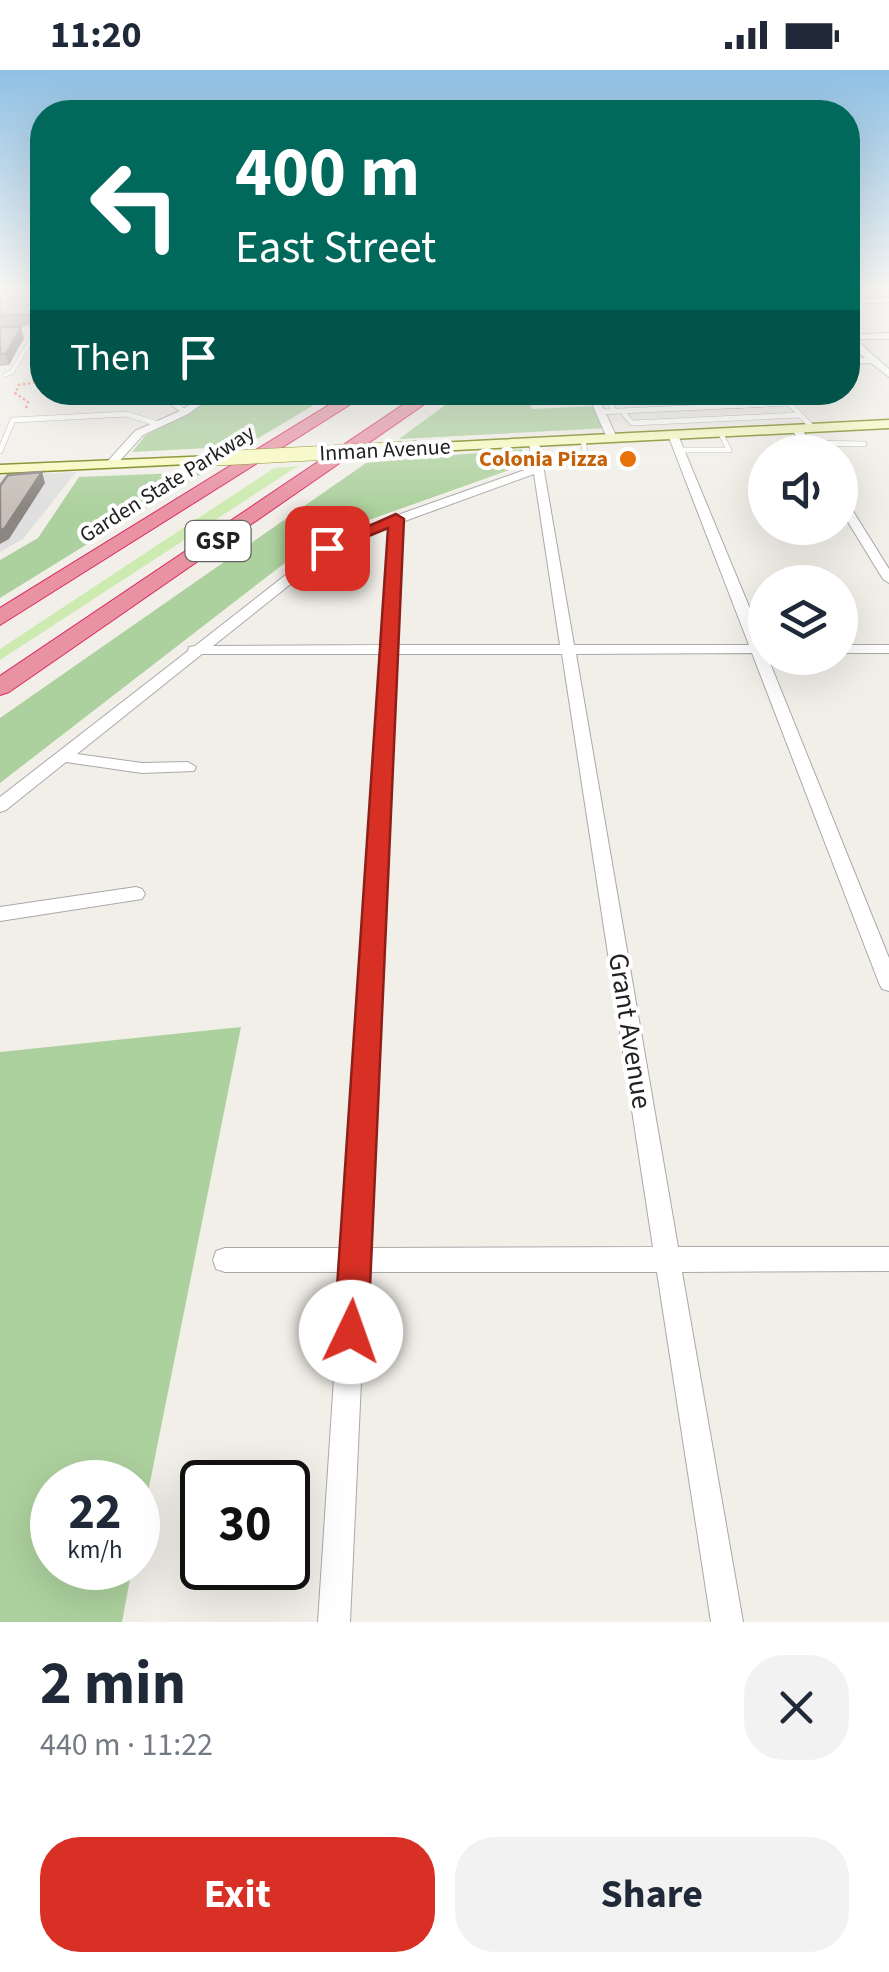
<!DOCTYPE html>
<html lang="en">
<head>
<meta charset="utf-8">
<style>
	body { margin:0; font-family:"Source Sans 3",sans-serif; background:#f2f2f3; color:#1f2937; height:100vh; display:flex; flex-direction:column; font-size:38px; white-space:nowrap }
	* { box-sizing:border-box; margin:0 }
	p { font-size:32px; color:#747a83 }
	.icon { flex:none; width:55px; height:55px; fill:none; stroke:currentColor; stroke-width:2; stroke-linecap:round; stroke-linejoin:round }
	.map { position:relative; height:1552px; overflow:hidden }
	.drawer { display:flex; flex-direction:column; background:#fff; flex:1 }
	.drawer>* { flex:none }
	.banner { position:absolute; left:30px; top:30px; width:830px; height:305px; border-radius:40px; box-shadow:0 10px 40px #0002; background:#00695c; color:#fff; overflow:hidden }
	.fabs { position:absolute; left:748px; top:365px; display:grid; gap:20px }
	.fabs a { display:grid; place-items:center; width:110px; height:110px; border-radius:50%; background:#fff; box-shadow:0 10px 40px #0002; font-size:50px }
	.speed { position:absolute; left:30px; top:1390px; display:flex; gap:20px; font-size:50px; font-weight:700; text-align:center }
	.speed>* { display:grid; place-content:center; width:130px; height:130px; border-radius:50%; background:#fff; box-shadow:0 10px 40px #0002; line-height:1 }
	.speed small { font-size:25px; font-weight:400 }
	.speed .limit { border:5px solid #111; border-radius:15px; background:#fff; color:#111 }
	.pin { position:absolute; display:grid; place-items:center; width:85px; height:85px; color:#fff; margin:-42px; border-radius:20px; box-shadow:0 5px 15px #0006 }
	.me { position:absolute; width:110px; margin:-55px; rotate:3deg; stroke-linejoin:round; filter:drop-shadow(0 0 8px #0008) }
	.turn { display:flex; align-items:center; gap:35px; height:210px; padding:0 40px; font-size:45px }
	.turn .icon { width:130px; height:130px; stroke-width:2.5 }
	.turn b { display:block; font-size:70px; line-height:85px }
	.then { display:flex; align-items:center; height:95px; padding:0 40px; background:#0003; gap:20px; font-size:38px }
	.round { display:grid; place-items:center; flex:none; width:105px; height:105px; border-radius:40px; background:#f2f2f3 }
	.headline { display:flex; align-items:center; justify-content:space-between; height:170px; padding:0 40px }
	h1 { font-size:60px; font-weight:700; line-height:75px }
	.button { display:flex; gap:20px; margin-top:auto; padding:20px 40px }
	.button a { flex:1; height:115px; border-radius:40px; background:#d93025; color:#fff; font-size:40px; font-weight:700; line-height:115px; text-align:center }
	.button a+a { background:#f2f2f3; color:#1f2937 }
	.status { display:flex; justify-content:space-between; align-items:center; height:70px; padding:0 50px; background:#fff; direction:ltr }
	.status svg { height:28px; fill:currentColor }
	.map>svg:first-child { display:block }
	.residential { fill:#e0dfdf }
	.grass { fill:#cdebb0 }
	.forest { fill:#add19e }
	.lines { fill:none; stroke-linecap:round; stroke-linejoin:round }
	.service-far1-casing { stroke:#a9a9a9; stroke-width:5 }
	.service-casing { stroke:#a9a9a9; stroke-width:6 }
	.minor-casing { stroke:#a9a9a9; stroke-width:2 }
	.secondary-casing { stroke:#707d05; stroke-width:3 }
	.motorway-casing { stroke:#dc2a67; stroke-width:2 }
	.path { stroke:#fa8072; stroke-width:2.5; stroke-dasharray:2.5 2.5; stroke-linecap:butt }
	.service-far1 { stroke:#fff; stroke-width:4 }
	.service { stroke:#fff; stroke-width:5 }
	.minor { fill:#fff; fill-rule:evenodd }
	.secondary { fill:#f7fabf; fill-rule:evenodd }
	.motorway { fill:#e892a2; fill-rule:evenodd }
	.secondary-bridge-casing { stroke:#707d05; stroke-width:15; stroke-linecap:butt }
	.secondary-bridge { stroke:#f7fabf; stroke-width:14 }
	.wall { fill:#aba49e }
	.shaded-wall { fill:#8b8681 }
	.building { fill:#c7bfb8; stroke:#8b8681; stroke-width:2.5 }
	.route { fill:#d93025; stroke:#8d1f18; stroke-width:2.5 }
	.food-dot { fill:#e8710a; stroke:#fff; stroke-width:4 }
	.labels { text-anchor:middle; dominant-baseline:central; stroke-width:8; stroke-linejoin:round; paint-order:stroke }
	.far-street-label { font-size:22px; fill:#222; stroke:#fff }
	.far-food-label { font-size:22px; font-weight:bold; fill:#c56008; stroke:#fff; text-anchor:end }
	.shield { fill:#fff; stroke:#646464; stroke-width:2.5 }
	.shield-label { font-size:25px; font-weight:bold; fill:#222 }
	.street-label { font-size:28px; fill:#222; stroke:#fff }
</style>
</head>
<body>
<div class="status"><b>11:20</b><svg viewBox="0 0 49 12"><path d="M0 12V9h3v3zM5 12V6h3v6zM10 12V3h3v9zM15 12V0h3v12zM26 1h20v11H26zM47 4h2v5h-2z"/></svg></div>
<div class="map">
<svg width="889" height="1552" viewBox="0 0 889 1552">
	<rect width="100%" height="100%" fill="#f2efe9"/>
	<path class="residential" d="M 76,402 L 23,469 L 0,482 L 0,406 Z"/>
	<path class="grass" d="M 298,396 L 0,590 L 0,579 L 274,398 Z"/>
	<path class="forest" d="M 463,322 L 527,323 L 532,339 L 597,336 L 608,358 L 399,369 Z
		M 223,323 L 334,323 L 245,376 L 132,382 L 145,366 Z
		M 522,379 L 523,395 L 316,469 L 0,713 L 0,648 L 366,393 Z
		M 204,402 L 0,528 L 0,490 L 38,468 L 79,407 Z
		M 241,957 L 138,1472 L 138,1412 L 52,1412 L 52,1498 L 132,1498 L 122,1552 L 0,1552 L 0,982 Z"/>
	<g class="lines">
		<g class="service-far1-casing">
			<path id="service-far1" d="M 5,305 L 12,302 L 36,262
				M 171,322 L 170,331 L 176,336
				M 604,322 L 611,336
				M 779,322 L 792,336
				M 735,336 L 789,333"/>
		</g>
		<g class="service-casing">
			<path id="service" d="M 173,333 L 185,342
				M 610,333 L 614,341
				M 789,333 L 812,357
				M 622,341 L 632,353 L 800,345
				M 599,342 L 788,333
				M 805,373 L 864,374
				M 679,380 L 729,380 L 720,362
				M 0,381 L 13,350 L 127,344 L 158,354
				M 540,390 L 586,389 L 583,369"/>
		</g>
		<g class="minor-casing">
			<path id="minor" d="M 889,228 L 889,232 L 848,234 L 848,230 Z
				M 889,263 L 889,269 L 855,269 L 889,299 L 889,307 L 871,293 L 848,294 L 848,288 L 865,288 L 848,272 L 848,265 Z
				M 207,322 L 218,322 L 188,344 L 143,365 L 115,396 L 107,396 L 107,392 L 135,361 L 182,340 Z
				M 587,322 L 596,322 L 617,368 L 616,370 L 607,368 Z
				M 792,356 L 800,356 L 816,382 L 806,382 L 791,358 Z
				M 673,362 L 678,365 L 765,575 L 765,588 L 768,588 L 889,888 L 889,921 L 882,919 L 879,913 L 752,583 L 576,584 L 678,1177 L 889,1177 L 889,1201 L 682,1202 L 743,1552 L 711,1552 L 657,1202 L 366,1202 L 350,1552 L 318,1552 L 341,1202 L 225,1202 L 216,1199 L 213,1190 L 216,1181 L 225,1178 L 343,1178 L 381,584 L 202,584 L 77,684 L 142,693 L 188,692 L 196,697 L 194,701 L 142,703 L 66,692 L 6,740 L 0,742 L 0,727 L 188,581 L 189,577 L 195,576 L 333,468 L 533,397 L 529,372 L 534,369 L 539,372 L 574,575 L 749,575 L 668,365 ZM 534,404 L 560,575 L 396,575 L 402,452 ZM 390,456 L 382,575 L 213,576 L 341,474 ZM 395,584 L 562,584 L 653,1177 L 367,1178 Z
				M 840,427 L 846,430 L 889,499 L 889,513 L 883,509 L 840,439 Z
				M 840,575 L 889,575 L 889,583 L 840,583 Z
				M 136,817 L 142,819 L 145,824 L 142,829 L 0,851 L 0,837 Z"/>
		</g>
		<g class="secondary-casing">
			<path id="secondary" d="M 889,350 L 889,358 L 417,382 L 410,378 L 417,374 Z
				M 213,386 L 213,392 L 208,393 L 0,403 L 0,395 Z"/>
		</g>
		<g class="motorway-casing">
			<path id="motorway" d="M 350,322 L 370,322 L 0,555 L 0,538 Z
				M 422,322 L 442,322 L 9,622 L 0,625 L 0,606 Z"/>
		</g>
		<path class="path" d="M 26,338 L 28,332 L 15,323 L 19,315 L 37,312"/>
		<use href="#service-far1" class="service-far1"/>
		<use href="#service" class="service"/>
		<use href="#minor" class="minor"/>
		<use href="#secondary" class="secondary"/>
		<use href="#motorway" class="motorway"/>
		<g class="secondary-bridge-casing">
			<path id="secondary-bridge" d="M 208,389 L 417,378"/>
		</g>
		<use href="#secondary-bridge" class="secondary-bridge"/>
	</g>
	<path class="wall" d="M 0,220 L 41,255 L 5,257 L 24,268 L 9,295 L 0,296 Z
		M 94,322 L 134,322 L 131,333 L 97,335 Z
		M 611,322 L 752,322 L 751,327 L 618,335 Z"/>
	<path class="shaded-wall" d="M 42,237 L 42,252 L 41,255 L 30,256 L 27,246 Z
		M 21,257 L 24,268 L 9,295 L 6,284 Z
		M 42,402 L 45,413 L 9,469 L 0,474 L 0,461 Z"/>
	<path class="building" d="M 0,220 L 42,220 L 42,237 L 38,244 L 0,246 Z
		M 0,257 L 21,257 L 6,284 L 0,284 Z
		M 42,402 L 5,458 L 0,461 L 0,416 L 8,405 Z"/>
	<linearGradient id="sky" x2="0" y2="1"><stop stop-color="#8fc0e4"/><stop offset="0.5" stop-color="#f9f8f5"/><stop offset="1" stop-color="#f9f8f5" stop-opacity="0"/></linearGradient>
	<rect width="889" height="438" fill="url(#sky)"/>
	<path class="route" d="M 396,444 L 404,449 L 368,1262 L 363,1274 L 351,1279 L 339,1274 L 334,1262 L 388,458 L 333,481 L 319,478 Z"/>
	<circle class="food-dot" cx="628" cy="389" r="10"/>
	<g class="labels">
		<g class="far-street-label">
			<text transform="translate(385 380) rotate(-3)">Inman Avenue</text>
			<text transform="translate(167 414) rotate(-32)">Garden State Parkway</text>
		</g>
		<g class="far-food-label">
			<text x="608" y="389">Colonia Pizza</text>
		</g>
		<rect class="shield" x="185.5" y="451" width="65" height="40" rx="8"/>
		<g class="shield-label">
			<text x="218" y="471">GSP</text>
		</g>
		<g class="street-label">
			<text transform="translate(630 961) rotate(81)">Grant Avenue</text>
		</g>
	</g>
</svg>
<div class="fabs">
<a><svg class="icon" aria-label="sound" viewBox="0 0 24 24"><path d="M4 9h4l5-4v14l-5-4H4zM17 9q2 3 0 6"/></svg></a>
<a><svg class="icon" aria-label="layers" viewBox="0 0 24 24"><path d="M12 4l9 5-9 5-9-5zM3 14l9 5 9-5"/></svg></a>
</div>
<div class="speed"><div>22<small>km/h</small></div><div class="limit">30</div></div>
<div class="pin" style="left:327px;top:478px;background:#d93025"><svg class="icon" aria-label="arrive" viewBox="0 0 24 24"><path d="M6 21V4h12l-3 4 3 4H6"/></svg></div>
<svg class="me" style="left:351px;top:1262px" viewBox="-20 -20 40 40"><circle r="19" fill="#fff"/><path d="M0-13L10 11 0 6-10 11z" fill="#d93025"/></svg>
<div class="banner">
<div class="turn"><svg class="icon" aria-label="left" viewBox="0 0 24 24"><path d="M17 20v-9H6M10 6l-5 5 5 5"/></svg><div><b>400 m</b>East Street</div></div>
<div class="then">Then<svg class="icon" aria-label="arrive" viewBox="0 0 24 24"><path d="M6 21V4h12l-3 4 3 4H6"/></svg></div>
</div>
</div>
<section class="drawer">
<div class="headline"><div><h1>2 min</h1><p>440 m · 11:22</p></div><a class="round"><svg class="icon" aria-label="close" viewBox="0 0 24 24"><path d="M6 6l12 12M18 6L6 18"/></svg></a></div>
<div class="button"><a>Exit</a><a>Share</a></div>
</section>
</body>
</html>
